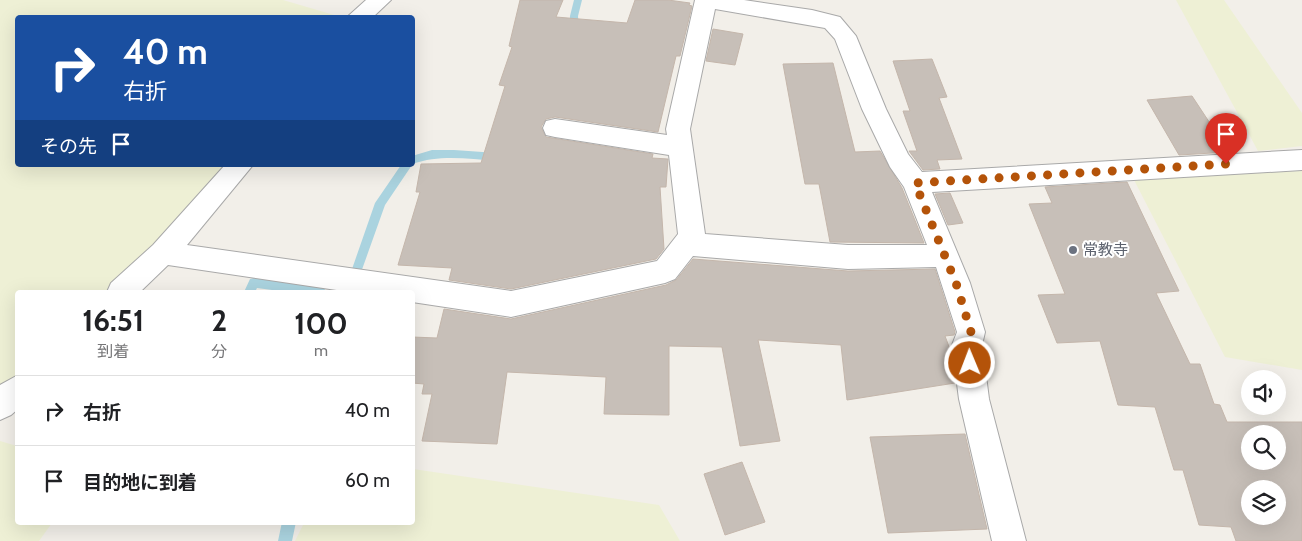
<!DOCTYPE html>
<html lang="ja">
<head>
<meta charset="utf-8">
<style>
	body { margin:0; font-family:Cabin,"Noto Sans JP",sans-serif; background:#f6f6f6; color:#202124; height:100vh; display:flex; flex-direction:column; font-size:19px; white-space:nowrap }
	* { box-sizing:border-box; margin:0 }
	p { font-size:16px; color:#757577 }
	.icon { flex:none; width:28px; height:28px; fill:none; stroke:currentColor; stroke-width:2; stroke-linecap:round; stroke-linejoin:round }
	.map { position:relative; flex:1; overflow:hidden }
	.details { position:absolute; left:15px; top:290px; width:400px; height:235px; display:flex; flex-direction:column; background:#fff; border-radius:5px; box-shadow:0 5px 20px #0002 }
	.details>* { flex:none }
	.banner { position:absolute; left:15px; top:15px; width:400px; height:152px; border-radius:5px; box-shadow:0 5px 20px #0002; background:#1a4fa0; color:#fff; overflow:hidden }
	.buttons { position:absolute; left:1241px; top:370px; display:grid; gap:10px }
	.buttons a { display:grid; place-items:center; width:45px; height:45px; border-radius:50%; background:#fff; box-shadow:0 5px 20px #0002; font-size:25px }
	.pin { position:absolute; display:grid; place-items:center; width:42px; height:42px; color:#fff; margin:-51px -21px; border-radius:50% 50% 50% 0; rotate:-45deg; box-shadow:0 0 5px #0007 }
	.pin .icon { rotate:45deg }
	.me { position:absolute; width:55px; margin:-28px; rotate:359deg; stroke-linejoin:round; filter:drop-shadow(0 0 4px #0008) }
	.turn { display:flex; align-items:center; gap:18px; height:105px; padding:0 25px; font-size:22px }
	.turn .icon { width:65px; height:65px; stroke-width:2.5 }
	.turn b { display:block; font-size:35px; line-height:42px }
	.then { display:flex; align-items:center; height:48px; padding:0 25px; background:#0003; gap:10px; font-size:19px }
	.eta { display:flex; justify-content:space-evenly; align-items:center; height:85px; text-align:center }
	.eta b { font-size:30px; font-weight:800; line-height:35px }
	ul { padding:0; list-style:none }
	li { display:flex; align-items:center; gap:15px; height:70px; padding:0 25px; border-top:1px solid #e0e0e0 }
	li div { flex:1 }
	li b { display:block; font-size:19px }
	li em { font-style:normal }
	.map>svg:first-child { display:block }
	.farmland { fill:#eef0d5 }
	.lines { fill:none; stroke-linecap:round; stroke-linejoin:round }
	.stream { fill:#aad3df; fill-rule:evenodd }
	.building { fill:#c7bfb8; stroke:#c4b6ab; fill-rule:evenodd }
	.minor-casing { stroke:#a9a9a9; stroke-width:2 }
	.minor { fill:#fff; fill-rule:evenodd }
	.route { stroke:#b45309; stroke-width:9; stroke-dasharray:0 16.2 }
	.worship-dot { fill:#6b7280; stroke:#fff; stroke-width:2 }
	.labels { text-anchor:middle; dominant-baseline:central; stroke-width:4; stroke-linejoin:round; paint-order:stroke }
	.worship-label { font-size:15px; fill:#5b616d; stroke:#fff; text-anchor:start }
</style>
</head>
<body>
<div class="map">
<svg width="1302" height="541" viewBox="0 0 1302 541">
	<rect width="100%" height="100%" fill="#f2efe9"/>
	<path class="farmland" d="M 0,0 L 283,0 L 341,17 L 18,18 L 18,165 L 229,165 L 164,239 L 107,292 L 18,292 L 17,378 L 0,396 Z
		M 1176,0 L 1224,0 L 1302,113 L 1302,146 L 1258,151 Z
		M 1302,171 L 1302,370 L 1225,357 L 1132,176 Z
		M 0,441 L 17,446 L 18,522 L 52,523 L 39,541 L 0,541 Z
		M 413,469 L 659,505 L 680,541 L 295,541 L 304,523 L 412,522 Z"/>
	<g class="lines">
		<path class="stream" d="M 574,0 L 582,0 L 578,16 L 579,33 L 574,36 L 569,33 L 570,16 Z
			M 432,150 L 454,150 L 497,153 L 502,157 L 497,161 C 468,159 441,154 412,164 L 412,156 Z
			M 401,165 L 412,165 L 385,205 L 354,292 L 344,292 L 375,203 Z
			M 254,278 L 320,287 L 324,288 L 326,292 L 287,292 L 257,288 L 255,292 L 244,292 L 250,279 Z
			M 282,522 L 296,522 L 292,541 L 278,541 Z"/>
	</g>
	<path class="building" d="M 520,0 L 563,0 L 556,17 L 627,23 L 635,0 L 668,0 L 690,3 L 689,5 L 692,6 L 680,56 L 676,56 L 658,132 L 555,117 L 546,119 L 541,127 L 546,137 L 653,154 L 652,158 L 668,159 L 666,187 L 660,187 L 664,249 L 656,259 L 511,289 L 449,280 L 452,268 L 398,265 L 420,192 L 416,192 L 421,164 L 481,163 L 505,86 L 499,85 L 512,47 L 509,46 Z
		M 713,29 L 743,34 L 735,65 L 706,61 Z
		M 932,59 L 947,97 L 939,98 L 962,159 L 937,160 L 940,169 L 923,170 L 909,151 L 917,151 L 903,111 L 910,111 L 893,61 Z
		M 833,63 L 855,152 L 880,151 L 902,188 L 924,243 L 830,242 L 819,184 L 805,184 L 783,64 Z
		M 1192,96 L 1229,152 L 1179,155 L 1147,100 Z
		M 1127,182 L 1179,291 L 1156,293 L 1190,364 L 1200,364 L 1214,404 L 1220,405 L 1227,422 L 1302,422 L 1302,541 L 1236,541 L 1231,527 L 1199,525 L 1183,470 L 1174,470 L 1155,407 L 1118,405 L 1100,341 L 1057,343 L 1038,295 L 1065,294 L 1029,204 L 1052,203 L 1045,187 ZM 1250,434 L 1278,434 L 1278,461 L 1250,461 ZM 1250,489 L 1278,489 L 1278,516 L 1250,516 Z
		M 950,193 L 963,223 L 948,225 L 935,194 Z
		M 693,259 L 848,271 L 935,269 L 955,332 L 954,335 L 945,336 L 951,352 L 955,383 L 847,400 L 841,345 L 758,340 L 780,441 L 740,446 L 722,347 L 669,346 L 669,415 L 604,414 L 606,377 L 507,372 L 497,444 L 422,441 L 432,394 L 422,394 L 424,384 L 412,383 L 412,337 L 437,338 L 444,309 L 511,319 L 666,285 L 676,280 Z
		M 965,434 L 987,529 L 888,533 L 870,437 Z
		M 742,462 L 765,522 L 725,535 L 704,474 Z"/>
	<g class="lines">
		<g class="minor-casing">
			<path id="minor" d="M 366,0 L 391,0 L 372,18 L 346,18 Z
				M 695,0 L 744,0 L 812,10 L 840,17 L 856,36 L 886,109 L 908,154 L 922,172 L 1302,150 L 1302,170 L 932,192 L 970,283 L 985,332 L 982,345 L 989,399 L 1026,541 L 992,541 L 959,399 L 952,345 L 957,332 L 936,267 L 848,269 L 693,256 L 675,279 L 665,283 L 511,317 L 412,302 L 412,292 L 350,292 L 168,265 L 140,292 L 107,292 L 111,283 L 153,245 L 225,165 L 253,165 L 187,245 L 511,291 L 657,261 L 678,234 L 669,155 L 555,137 L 546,135 L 543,128 L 546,121 L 555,119 L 667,135 L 666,129 ZM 715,9 L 825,28 L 835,39 L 862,109 L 890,167 L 904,187 L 927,245 L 848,245 L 705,234 L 690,129 Z
				M 18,375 L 18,409 L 11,415 L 0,420 L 0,385 Z"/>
		</g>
		<use href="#minor" class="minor"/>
	</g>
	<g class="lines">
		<path class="route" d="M 970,363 L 967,345 L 971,332 L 956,283 L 915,183 L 1226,164"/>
	</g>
	<circle class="worship-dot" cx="1073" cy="250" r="5"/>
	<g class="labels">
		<g class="worship-label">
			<text x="1083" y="250">常教寺</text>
		</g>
	</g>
</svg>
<div class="buttons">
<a><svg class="icon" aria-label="sound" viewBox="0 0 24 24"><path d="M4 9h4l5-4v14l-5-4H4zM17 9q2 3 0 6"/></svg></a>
<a><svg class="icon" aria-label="search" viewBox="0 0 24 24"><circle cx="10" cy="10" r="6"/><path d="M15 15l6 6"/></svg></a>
<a><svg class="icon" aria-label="layers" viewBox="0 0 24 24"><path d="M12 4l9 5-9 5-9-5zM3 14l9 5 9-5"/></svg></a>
</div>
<div class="pin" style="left:1226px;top:164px;background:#d93025"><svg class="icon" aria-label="arrive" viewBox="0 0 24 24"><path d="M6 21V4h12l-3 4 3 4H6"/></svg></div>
<svg class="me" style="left:970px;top:363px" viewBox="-20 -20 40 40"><circle r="17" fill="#b45309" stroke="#fff" stroke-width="3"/><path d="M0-11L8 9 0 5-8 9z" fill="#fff"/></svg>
<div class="banner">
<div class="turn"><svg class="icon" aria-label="right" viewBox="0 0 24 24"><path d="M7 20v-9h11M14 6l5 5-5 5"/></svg><div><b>40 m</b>右折</div></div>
<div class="then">その先<svg class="icon" aria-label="arrive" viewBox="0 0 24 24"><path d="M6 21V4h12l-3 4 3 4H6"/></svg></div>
</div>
<section class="details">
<div class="eta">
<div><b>16:51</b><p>到着</p></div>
<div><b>2</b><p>分</p></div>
<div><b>100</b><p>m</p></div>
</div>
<ul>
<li><svg class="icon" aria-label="right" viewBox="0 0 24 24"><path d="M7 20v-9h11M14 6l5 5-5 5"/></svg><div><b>右折</b></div><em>40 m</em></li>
<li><svg class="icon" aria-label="arrive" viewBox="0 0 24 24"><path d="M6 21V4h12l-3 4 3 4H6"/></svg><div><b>目的地に到着</b></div><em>60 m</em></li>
</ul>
</section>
</div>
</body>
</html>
